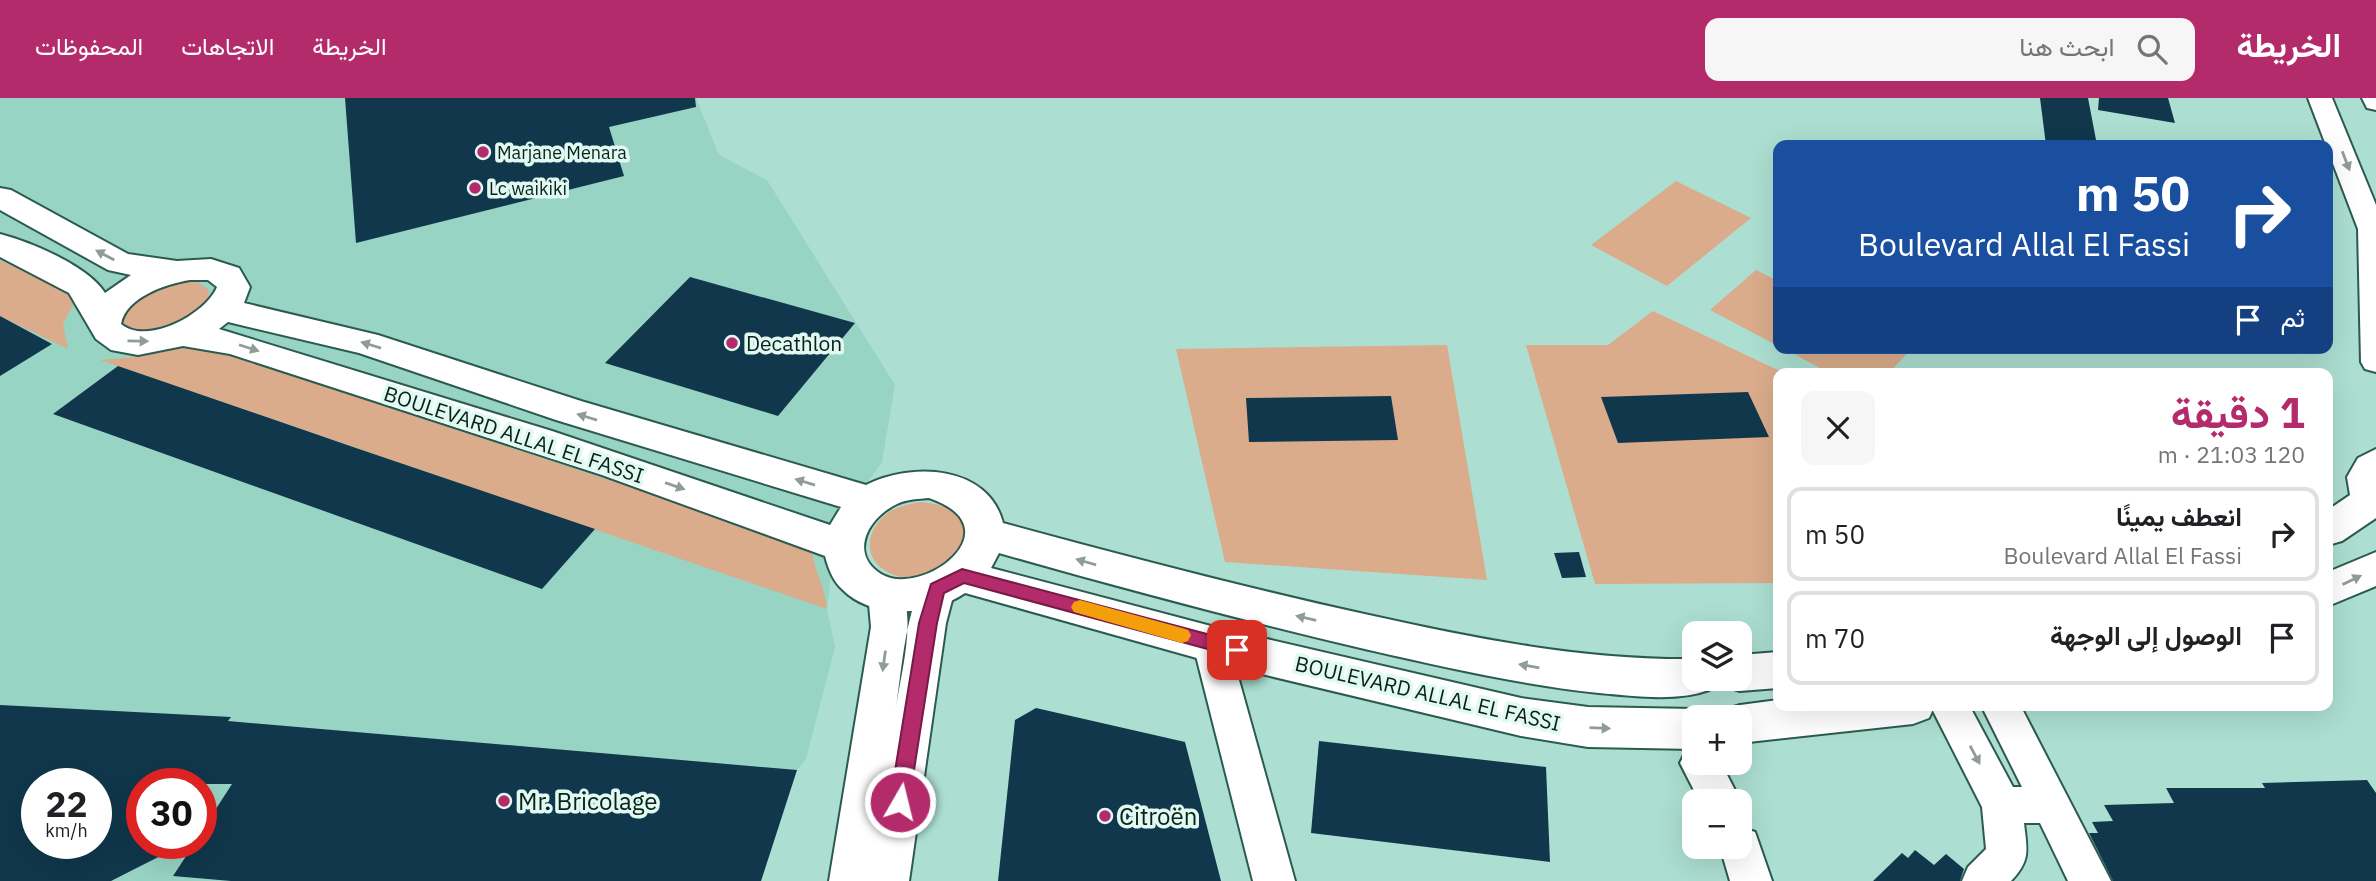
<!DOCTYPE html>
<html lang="ar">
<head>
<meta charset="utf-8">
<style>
	body { margin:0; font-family:"IBM Plex Sans",Vazirmatn,sans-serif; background:#f6f6f6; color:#202124; direction:rtl; height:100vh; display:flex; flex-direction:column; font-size:26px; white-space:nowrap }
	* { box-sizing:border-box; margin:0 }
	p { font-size:23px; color:#757577 }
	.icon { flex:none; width:38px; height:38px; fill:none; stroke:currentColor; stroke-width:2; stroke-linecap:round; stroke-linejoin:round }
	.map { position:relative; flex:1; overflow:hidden; direction:ltr }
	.sheet { position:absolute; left:1773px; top:270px; width:560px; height:343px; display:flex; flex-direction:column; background:#fff; border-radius:14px; box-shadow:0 7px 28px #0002; direction:rtl }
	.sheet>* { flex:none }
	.guide { position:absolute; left:1773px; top:42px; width:560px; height:214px; border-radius:14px; box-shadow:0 7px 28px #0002; direction:rtl; background:#1a4fa0; color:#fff; overflow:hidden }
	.tools { position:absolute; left:1682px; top:523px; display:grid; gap:14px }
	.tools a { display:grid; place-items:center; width:70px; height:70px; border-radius:14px; background:#fff; box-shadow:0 7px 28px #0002; font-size:35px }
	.speed { position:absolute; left:21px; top:670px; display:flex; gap:14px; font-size:35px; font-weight:700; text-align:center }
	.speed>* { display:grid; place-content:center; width:91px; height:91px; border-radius:50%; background:#fff; box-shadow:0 7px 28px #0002; line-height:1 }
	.speed small { font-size:18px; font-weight:400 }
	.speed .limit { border:10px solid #d22; background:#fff; color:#111 }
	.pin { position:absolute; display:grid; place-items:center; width:60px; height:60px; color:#fff; margin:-30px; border-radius:14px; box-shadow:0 4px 10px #0006 }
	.me { position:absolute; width:77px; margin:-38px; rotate:8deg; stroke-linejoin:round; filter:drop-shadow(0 0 5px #0008) }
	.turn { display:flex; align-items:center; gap:24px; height:147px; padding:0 28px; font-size:32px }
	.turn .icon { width:91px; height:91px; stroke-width:2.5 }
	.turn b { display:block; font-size:49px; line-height:60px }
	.then { display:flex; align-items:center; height:66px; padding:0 28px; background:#0003; gap:14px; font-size:26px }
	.round { display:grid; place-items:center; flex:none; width:74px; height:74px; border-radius:14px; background:#f6f6f6 }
	.overview { display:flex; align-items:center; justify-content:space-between; height:119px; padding:0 28px }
	h1 { font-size:42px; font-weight:700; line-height:52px; color:#b42b6c }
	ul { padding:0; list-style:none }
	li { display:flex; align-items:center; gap:21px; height:94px; margin:0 14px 10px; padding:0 14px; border:4px solid #e0e0e0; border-radius:14px }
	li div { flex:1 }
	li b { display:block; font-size:26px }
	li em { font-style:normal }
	header { display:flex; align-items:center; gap:42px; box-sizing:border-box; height:98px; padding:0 35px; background:#b42b6c; color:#fff }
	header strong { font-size:33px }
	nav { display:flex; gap:38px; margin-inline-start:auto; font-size:24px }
	.search { width:490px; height:63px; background:#f6f6f6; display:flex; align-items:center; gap:18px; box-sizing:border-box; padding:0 24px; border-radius:14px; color:#757577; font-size:26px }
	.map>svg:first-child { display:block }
	.built { fill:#98d4c4; fill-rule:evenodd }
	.green { fill:#daac8b }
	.building { fill:#10374c; fill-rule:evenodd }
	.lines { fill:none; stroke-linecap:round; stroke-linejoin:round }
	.minor-casing { stroke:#2b5b50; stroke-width:4 }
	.secondary-casing { stroke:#2b5b50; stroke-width:4 }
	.minor { fill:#fff; fill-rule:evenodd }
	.secondary { fill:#fff; fill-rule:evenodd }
	.oneway { fill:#919b98 }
	.route { fill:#b42b6c; stroke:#751c46; stroke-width:2 }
	.slow { fill:#f59e0b }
	.poi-dot { fill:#b42b6c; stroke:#e0faf2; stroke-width:2.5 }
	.labels { text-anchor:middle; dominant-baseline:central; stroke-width:7; stroke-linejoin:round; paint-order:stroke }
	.far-poi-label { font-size:18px; fill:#0b201b; stroke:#e0faf2; text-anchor:start }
	.poi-label { font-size:21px; fill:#0b201b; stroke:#e0faf2; text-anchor:start }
	.street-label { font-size:21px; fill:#0b201b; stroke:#e0faf2 }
	.near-poi-label { font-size:24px; fill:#0b201b; stroke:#e0faf2; text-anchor:start }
</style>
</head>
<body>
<header>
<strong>الخريطة</strong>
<div class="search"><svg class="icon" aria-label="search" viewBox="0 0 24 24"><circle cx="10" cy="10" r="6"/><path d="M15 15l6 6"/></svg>ابحث هنا</div>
<nav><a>الخريطة</a><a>الاتجاهات</a><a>المحفوظات</a></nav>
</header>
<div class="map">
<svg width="2376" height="783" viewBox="0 0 2376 783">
	<rect width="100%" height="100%" fill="#acdfd1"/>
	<path class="built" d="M 0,0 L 696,0 L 719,57 L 767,82 L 895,287 L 882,364 L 837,427 L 827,511 L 835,549 L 806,661 L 797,672 L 761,783 L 0,783 ZM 37,686 L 96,686 L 96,746 L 37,746 ZM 142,686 L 201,686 L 201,746 L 142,746 Z"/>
	<path class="green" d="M 1676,83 L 1751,120 L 1667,188 L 1591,147 Z
		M 0,162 L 77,200 L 63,226 L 68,251 L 0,218 Z
		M 1756,172 L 1778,183 L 1778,248 L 1710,212 Z
		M 186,183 L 199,185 L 208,191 L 210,200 L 205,210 L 193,221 L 141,238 L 119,229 C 120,222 121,213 125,208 C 137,191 167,185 186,183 Z
		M 1653,213 L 1784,275 L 1778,275 L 1778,485 L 1595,486 L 1526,247 L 1608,247 Z
		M 188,243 L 811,449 C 814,473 825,488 827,511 L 100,262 L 133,259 Z
		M 1447,247 L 1487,482 L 1225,464 L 1176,251 Z
		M 1783,250 L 1912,250 L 1889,275 L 1829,275 Z
		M 920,404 C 1018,411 938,508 884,472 C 861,457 868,428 889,414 C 899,408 909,406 920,404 Z"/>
	<path class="building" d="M 345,0 L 695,0 L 696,9 L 609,29 L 624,78 L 356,145 Z
		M 2040,0 L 2088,0 L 2097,47 L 2046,47 Z
		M 2099,0 L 2168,0 L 2175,25 L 2098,12 Z
		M 690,179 L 855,225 L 778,318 L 605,265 Z
		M 0,218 L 52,246 L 0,278 Z
		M 118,268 L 356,350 L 595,431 L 542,491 L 53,316 Z
		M 1748,294 L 1769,339 L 1618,345 L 1601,299 Z
		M 1391,298 L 1398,342 L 1249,344 L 1246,300 Z
		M 1579,454 L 1586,479 L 1562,480 L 1554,455 Z
		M 0,607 L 231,619 L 228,623 L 797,672 L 761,783 L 231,783 L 173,778 L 194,746 L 201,746 L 201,734 L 232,686 L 142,686 L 142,746 L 184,746 L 111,783 L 0,783 ZM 37,686 L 96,686 L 96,746 L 37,746 Z
		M 1036,610 L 1185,644 L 1221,783 L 998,783 L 1015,622 Z
		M 1319,643 L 1546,669 L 1550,764 L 1311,735 Z
		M 2367,682 L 2376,695 L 2376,783 L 2113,783 L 2089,735 L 2098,735 L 2092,724 L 2113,723 L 2104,707 L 2174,705 L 2166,690 L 2265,690 L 2262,685 Z
		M 1915,752 L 1934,767 L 1946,756 L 1964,771 L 1960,783 L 1873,783 L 1902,755 L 1908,760 Z"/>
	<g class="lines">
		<g class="minor-casing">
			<path id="minor" d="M 2308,0 L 2332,0 L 2376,107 L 2376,274 L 2365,271 L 2361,264 L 2358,131 Z
				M 2362,0 L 2376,0 L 2376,12 L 2367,10 Z
				M 937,477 L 950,481 L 955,491 L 946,525 L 909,783 L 829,783 L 871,529 L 868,495 L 873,485 L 886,481 L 899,485 C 918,522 900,576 895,616 C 902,572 904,521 924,481 Z
				M 1211,531 L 1224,535 L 1229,546 L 1295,783 L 1253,783 L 1193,546 L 1198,535 Z
				M 1930,607 L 1969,607 L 2013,689 L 2022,689 L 1981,607 L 2020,607 L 2111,783 L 2068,783 L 2040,725 L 2024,725 C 2027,752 2031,762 2011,783 L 1962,783 L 1968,769 L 1986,751 L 1982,709 Z
				M 1694,650 L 1694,665 L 1721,665 L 1741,704 L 1740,708 L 1740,704 L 1700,704 L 1680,665 L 1686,653 Z
				M 1740,729 L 1755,734 L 1772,783 L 1730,783 L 1720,749 L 1740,749 Z"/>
		</g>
		<g class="secondary-casing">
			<path id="secondary" d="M 0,90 L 11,92 L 128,156 L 177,163 L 211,161 L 239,170 L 250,189 L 244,205 L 378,237 L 581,303 L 866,387 C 912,364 988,367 1003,425 C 1124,458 1246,490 1369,517 C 1477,541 1583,562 1694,561 L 1694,581 L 1715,581 L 1709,592 C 1676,604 1634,598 1599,595 C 1521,587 1445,569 1369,552 C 1245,523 1122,490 999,455 L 991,470 L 1211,528 L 1521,600 L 1588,609 L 1694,611 L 1711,620 L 1694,620 L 1694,651 L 1588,649 L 1521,638 L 1211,564 L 965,495 C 932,518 872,522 842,491 C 833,483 828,470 825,458 L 602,377 L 230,256 L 183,248 L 138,257 L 111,252 L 96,241 L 69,195 L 0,159 L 0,136 C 31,144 88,168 105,195 L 131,177 L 108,172 L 0,112 ZM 190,182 L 208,182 L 217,189 C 206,216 147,248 121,226 C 126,199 166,186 190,182 ZM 228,224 L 359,255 L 556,322 L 841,409 L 830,427 L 552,333 L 219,231 ZM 929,400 C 1017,430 922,501 881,476 C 848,455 869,419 897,406 C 907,401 919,401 929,400 Z
				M 2376,351 L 2376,420 L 2342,443 L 2328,447 L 2328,412 L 2350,397 L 2347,379 L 2358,360 Z
				M 2376,454 L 2376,488 L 2328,508 L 2328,474 Z
				M 1778,554 L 1778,590 L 1740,593 L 1725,588 L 1721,581 L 1740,581 L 1740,557 Z
				M 1778,602 L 1778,607 L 1935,607 L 1929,620 L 1913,626 L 1740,645 L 1740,620 L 1721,620 L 1724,612 L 1740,607 Z"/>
		</g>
		<use href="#minor" class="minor"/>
		<use href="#secondary" class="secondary"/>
	</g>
	<defs><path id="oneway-solid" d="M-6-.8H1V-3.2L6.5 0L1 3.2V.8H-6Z" transform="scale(1.75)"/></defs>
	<g class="oneway">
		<use href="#oneway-solid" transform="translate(2346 63) rotate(69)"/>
		<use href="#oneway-solid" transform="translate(105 157) rotate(-152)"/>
		<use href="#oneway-solid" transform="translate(138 243) rotate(1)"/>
		<use href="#oneway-solid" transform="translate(371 247) rotate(-163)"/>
		<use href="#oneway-solid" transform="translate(249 250) rotate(18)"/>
		<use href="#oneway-solid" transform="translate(587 319) rotate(-163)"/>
		<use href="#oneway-solid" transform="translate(805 384) rotate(-163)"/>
		<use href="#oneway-solid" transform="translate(675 388) rotate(19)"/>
		<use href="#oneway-solid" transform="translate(1086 464) rotate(-164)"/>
		<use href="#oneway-solid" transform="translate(2352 482) rotate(-26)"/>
		<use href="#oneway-solid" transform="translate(1306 520) rotate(-167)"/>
		<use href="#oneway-solid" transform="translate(884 563) rotate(98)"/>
		<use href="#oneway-solid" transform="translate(1529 568) rotate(-170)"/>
		<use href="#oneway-solid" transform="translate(1600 630) rotate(2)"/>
		<use href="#oneway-solid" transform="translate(1975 657) rotate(62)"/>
	</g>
	<path class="route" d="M 962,471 L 1237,544 L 1243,547 L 1246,552 L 1243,557 L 1237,559 L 964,485 L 944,495 L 937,525 L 909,704 L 907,710 L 900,713 L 893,710 L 890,704 L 919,525 L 931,486 Z"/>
	<path class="slow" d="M 1080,502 L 1182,530 L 1188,532 L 1191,537 L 1188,543 L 1182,545 L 1074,514 L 1071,509 L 1074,504 Z"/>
	<g class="poi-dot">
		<circle cx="483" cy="54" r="7"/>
		<circle cx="475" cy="90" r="7"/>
		<circle cx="732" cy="245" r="7"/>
		<circle cx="504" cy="703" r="7"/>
		<circle cx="1105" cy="718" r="7"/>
	</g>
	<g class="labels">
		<g class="far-poi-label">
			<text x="497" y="54">Marjane Menara</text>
			<text x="489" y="90">Lc waikiki</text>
		</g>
		<g class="poi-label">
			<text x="746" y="245">Decathlon</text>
		</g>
		<g class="street-label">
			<text transform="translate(514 336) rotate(18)">BOULEVARD ALLAL EL FASSI</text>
			<text transform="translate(1428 595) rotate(13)">BOULEVARD ALLAL EL FASSI</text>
		</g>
		<g class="near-poi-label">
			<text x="518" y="703">Mr. Bricolage</text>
			<text x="1119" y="718">Citroën</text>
		</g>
	</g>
</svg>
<div class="tools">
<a><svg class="icon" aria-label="layers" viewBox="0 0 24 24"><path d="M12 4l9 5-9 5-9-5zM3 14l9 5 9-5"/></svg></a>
<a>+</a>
<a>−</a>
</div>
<div class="speed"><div>22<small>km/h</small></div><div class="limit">30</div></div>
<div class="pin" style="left:1237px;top:552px;background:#d93025"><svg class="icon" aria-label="arrive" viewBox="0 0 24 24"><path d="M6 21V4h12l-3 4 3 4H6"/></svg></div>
<svg class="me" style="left:900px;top:704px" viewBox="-20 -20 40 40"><circle r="17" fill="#b42b6c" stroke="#fff" stroke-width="3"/><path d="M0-11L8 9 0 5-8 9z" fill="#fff"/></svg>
<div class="guide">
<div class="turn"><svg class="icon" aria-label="right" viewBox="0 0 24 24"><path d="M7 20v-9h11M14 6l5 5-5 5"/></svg><div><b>50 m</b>Boulevard Allal El Fassi</div></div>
<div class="then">ثم<svg class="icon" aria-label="arrive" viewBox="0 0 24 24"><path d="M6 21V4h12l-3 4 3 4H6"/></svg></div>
</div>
<section class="sheet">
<div class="overview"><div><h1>1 دقيقة</h1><p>120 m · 21:03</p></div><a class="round"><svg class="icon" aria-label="close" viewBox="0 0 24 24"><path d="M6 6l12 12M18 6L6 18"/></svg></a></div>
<ul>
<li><svg class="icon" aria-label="right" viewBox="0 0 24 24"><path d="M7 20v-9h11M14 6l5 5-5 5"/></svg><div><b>انعطف يمينًا</b><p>Boulevard Allal El Fassi</p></div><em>50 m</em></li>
<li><svg class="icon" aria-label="arrive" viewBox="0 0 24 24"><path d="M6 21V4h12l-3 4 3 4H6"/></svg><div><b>الوصول إلى الوجهة</b></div><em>70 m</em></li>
</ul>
</section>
</div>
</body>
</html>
